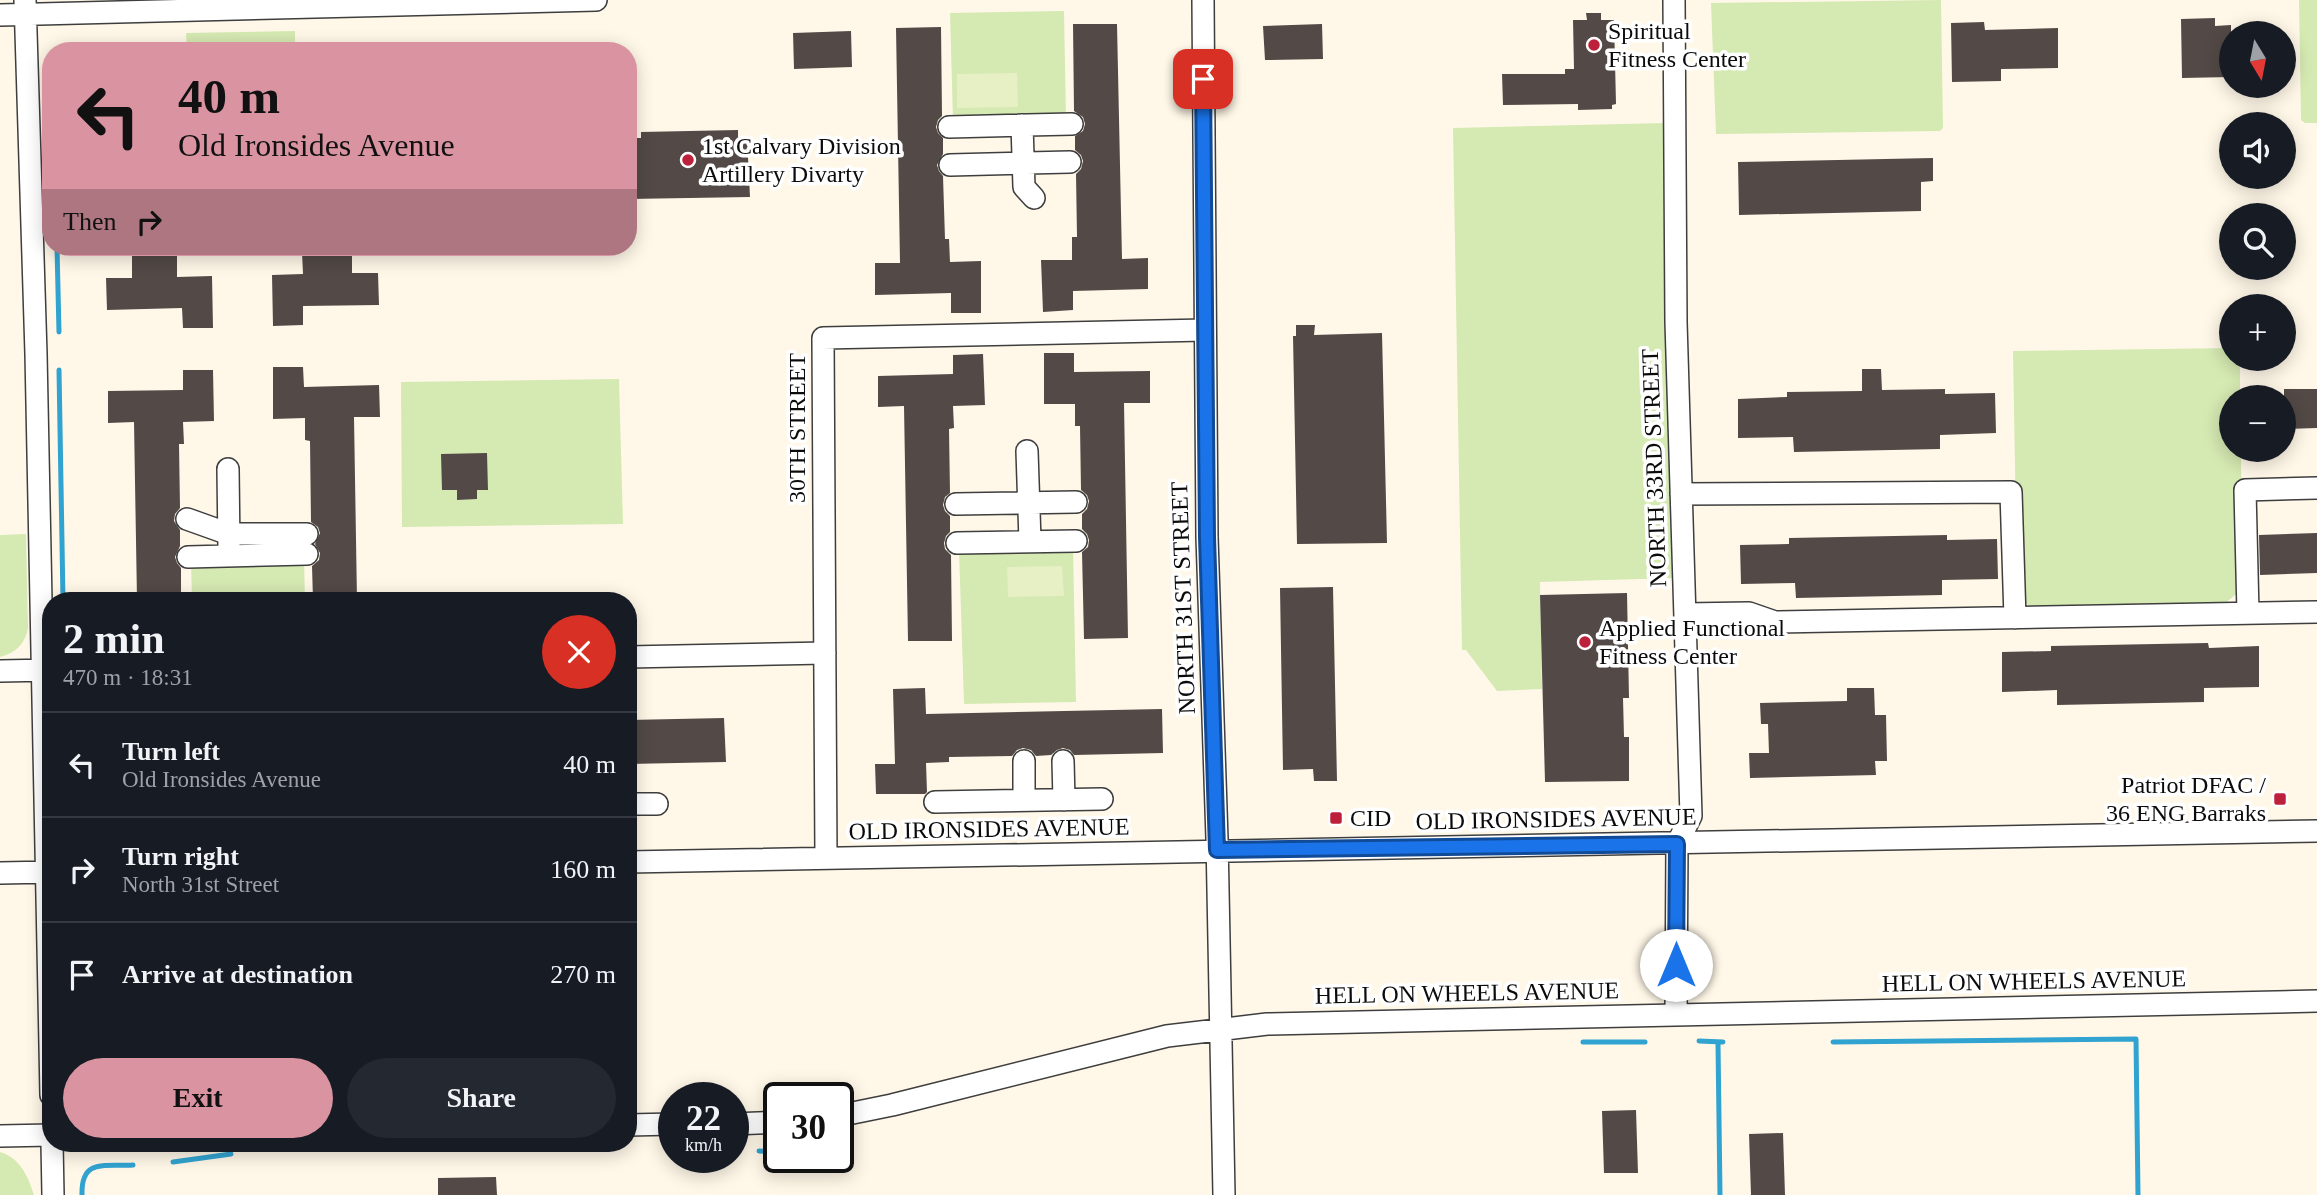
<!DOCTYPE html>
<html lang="en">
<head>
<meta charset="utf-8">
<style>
	body { margin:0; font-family:"Times New Roman",serif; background:#242831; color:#f1f3f6; height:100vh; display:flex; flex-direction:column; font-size:26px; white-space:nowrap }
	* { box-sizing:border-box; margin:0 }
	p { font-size:23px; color:#9ea1a6 }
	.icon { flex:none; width:38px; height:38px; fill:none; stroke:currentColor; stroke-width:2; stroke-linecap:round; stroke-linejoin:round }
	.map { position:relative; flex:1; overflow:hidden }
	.side { position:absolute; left:42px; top:592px; width:595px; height:560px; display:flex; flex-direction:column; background:#171b24; border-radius:28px; box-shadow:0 4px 18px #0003 }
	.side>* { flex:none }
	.hud { position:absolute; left:42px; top:42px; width:595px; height:214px; border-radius:28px; box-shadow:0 4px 18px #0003; background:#da94a1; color:#111; overflow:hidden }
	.needle { width:46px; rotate:170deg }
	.fabs { position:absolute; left:2219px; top:21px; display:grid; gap:14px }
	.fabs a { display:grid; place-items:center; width:77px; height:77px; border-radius:50%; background:#171b24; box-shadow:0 4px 18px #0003; font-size:35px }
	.speed { position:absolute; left:658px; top:1082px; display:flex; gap:14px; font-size:35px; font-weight:700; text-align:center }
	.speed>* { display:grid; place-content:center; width:91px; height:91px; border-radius:50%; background:#171b24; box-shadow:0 4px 18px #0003; line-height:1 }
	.speed small { font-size:18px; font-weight:400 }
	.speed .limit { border:4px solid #111; border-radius:10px; background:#fff; color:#111 }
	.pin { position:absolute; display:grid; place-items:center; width:60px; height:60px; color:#fff; margin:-30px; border-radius:14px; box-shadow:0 4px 10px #0006 }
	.me { position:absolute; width:77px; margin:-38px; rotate:0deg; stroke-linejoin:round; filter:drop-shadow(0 0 5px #0008) }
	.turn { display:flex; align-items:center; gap:24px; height:147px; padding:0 21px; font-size:32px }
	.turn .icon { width:91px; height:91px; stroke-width:2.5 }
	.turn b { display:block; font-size:49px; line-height:60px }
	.then { display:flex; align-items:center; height:66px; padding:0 21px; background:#0003; gap:14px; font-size:26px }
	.round { display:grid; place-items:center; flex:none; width:74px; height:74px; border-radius:37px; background:#242831 }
	.summary { display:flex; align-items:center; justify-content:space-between; height:119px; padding:0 21px }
	h1 { font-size:42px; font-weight:700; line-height:52px }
	.button { display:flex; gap:14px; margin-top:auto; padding:14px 21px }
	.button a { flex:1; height:80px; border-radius:42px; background:#da94a1; color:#111; font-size:28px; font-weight:700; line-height:80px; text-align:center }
	.button a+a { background:#242831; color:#f1f3f6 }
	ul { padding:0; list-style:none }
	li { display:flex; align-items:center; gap:21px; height:105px; padding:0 21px; border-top:2px solid #363941 }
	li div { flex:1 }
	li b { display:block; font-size:26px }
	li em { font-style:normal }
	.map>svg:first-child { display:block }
	.green { fill:#d5e9b2 }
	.pitch { fill:#e6f0c4 }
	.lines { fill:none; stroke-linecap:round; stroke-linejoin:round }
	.stream { stroke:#31a3d0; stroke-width:5 }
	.building { fill:#534a47 }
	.minor-casing { stroke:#3e3e3e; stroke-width:24 }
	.minor { stroke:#fff; stroke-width:21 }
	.route-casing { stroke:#114b97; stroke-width:18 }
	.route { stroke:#1a73e8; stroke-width:12 }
	.poi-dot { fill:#bd203a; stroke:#fff; stroke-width:2.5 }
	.labels { text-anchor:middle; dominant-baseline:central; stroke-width:7; stroke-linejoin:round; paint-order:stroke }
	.poi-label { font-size:24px; fill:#0b0b0b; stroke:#fff; text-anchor:start }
	.street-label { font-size:24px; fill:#0b0b0b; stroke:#fff }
</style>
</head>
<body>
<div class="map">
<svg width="2317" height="1195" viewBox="0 0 2317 1195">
	<rect width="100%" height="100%" fill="#fff8e8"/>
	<path class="green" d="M 1941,0 L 1943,128 L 1940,131 L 1716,134 L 1711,3 Z
		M 2299,0 L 2317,0 L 2317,123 L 2305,123 L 2301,120 Z
		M 1064,11 L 1066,119 L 953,121 L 950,13 Z
		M 295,31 L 295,51 L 187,51 L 186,33 Z
		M 1665,123 L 1674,578 L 1540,582 L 1542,689 L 1497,691 L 1466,650 L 1462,650 L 1453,128 Z
		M 2231,348 L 2231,359 L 2240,359 L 2240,397 L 2231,397 L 2231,450 L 2241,450 L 2242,581 L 2239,592 L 2220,607 L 2031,608 L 2022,599 L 2017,581 L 2013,351 Z
		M 619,379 L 623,524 L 402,527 L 401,382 Z
		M 26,534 L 28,628 C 25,644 16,653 0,657 L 0,535 Z
		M 1073,546 L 1076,702 L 964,704 L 959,550 Z
		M 304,560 L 305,600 L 192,600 L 191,561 Z
		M 0,1152 C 20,1158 28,1176 34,1195 L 0,1195 Z"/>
	<path class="pitch" d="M 1017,73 L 1018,107 L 957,108 L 957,74 Z
		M 1062,566 L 1064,596 L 1008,597 L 1007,567 Z"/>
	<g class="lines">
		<path class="stream" d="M 57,247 L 59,332
			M 59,370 L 63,600
			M 1699,1041 L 1723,1042
			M 1583,1042 L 1645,1042
			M 1833,1042 L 2136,1039 L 2138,1195
			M 1718,1043 L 1720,1195
			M 759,1151 L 779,1152
			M 173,1162 L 231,1154
			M 82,1195 C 81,1158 104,1167 133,1165"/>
	</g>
	<path class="building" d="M 1586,13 L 1601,13 L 1601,20 L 1614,20 L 1616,104 L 1612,105 L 1612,109 L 1578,110 L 1578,104 L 1503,105 L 1502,74 L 1565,74 L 1565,69 L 1574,69 L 1573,20 L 1587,20 Z
		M 2215,18 L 2215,26 L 2231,25 L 2231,77 L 2182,78 L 2181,19 Z
		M 1984,22 L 1985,30 L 2058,28 L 2058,68 L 2001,69 L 2001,81 L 1952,82 L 1951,23 Z
		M 1073,24 L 1117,24 L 1122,259 L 1148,258 L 1148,289 L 1073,291 L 1073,310 L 1043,312 L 1041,260 L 1072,260 L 1072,237 L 1077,237 L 1076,174 L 1081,169 L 1083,161 L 1081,155 L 1075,150 L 1075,136 L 1083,131 L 1085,124 L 1083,117 L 1074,111 Z
		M 1322,24 L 1323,59 L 1265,60 L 1263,26 Z
		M 941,27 L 942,116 L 938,120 L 936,127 L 938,133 L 943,138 L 943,154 L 937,165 L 939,171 L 943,176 L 945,239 L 949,239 L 950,262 L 981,261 L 981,313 L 951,313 L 951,293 L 875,295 L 875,263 L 900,263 L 896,28 Z
		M 851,31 L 852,67 L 794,69 L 793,33 Z
		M 738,130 L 738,137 L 747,137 L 750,197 L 628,199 L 628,138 L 641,138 L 641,132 Z
		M 1933,158 L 1933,181 L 1921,182 L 1921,211 L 1739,215 L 1738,162 Z
		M 132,247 L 177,247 L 177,277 L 212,276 L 213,328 L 183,328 L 182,308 L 107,310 L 106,278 L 132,278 Z
		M 307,247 L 352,247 L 352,273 L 378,273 L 379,305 L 303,306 L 303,325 L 273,326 L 272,275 L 303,274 L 302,252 L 308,252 Z
		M 1296,325 L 1315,325 L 1314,335 L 1382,333 L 1387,543 L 1297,544 L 1293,336 L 1296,336 Z
		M 1044,353 L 1074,353 L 1074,372 L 1150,371 L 1150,403 L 1124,403 L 1128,638 L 1084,639 L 1082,552 L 1088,547 L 1089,540 L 1087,534 L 1082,529 L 1082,514 L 1087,509 L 1089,501 L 1087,495 L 1081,490 L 1080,426 L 1075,426 L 1075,404 L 1044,404 Z
		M 983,354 L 985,405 L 953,406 L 954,428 L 949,429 L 950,493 L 945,497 L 943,505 L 945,511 L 950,516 L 950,532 L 946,536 L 944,543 L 945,549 L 951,555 L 952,641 L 908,641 L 904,406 L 878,407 L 878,376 L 953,374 L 953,355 Z
		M 273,367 L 303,367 L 304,387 L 379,385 L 380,417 L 354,417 L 357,600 L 313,600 L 312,566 L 319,560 L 320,553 L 315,544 L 320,533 L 318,527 L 311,522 L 310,441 L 305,440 L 305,418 L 273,419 Z
		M 1862,369 L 1881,369 L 1882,390 L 1945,389 L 1945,394 L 1995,393 L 1996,433 L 1940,435 L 1940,449 L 1794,452 L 1793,437 L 1738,438 L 1738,399 L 1787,397 L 1787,392 L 1862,391 Z
		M 183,370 L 213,370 L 214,421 L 183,422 L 184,444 L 179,444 L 180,508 L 175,514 L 174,521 L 180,530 L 180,546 L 175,557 L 177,563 L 181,568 L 181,600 L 137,600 L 134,422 L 108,423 L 108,391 L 183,390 Z
		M 2284,389 L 2317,389 L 2317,428 L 2284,429 Z
		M 487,453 L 488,490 L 477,490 L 477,499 L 457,500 L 457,490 L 442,490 L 441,454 Z
		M 2317,533 L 2317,573 L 2260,575 L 2259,535 Z
		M 1947,535 L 1947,540 L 1997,539 L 1998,579 L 1942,580 L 1942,595 L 1796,598 L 1795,583 L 1741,584 L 1740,545 L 1789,544 L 1789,538 Z
		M 1333,587 L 1337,781 L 1314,781 L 1313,769 L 1283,770 L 1280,588 Z
		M 1627,593 L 1629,698 L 1623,698 L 1624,737 L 1629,737 L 1629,781 L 1545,782 L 1540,595 Z
		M 2208,643 L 2209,648 L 2259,646 L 2259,687 L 2204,688 L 2204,702 L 2057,705 L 2057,690 L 2002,692 L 2002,652 L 2051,651 L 2051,646 Z
		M 925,688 L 926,714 L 1162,709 L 1163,753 L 1074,755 L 1070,750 L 1063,748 L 1057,750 L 1051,755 L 1036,756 L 1031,750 L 1023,748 L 1017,750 L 1012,756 L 949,757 L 949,762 L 926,763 L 927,792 L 925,794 L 876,794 L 875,764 L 895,764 L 893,689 Z
		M 1847,688 L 1874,688 L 1875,715 L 1886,715 L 1887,761 L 1875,761 L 1876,775 L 1750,778 L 1749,753 L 1769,753 L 1768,724 L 1761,724 L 1760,703 L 1847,701 Z
		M 724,718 L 726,762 L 628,764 L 628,720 Z
		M 1636,1110 L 1638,1173 L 1604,1173 L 1602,1111 Z
		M 1783,1133 L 1785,1195 L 1751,1195 L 1749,1134 Z
		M 496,1177 L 497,1195 L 438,1195 L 438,1178 Z"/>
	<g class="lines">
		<g class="minor-casing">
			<path id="minor" d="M 25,0 L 36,354 L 51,1095
				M 1203,0 L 1207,537 L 1217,839 L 1224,1195
				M 1674,0 L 1676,322 L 1691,816 L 1677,844 L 1676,1015
				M 0,15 L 596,0
				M 1022,125 L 1024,187 L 1034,198
				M 949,127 L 1072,124
				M 950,165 L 1070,162
				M 1027,451 L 1030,541
				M 228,469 L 229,548
				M 1681,494 L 2011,492 L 2015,618
				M 956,504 L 1076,502
				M 187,519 L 229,534 L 307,534
				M 957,543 L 1076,541
				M 188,557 L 307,554
				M 2248,613 L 2245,490 L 2317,488
				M 1685,614 L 1749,613 L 1775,622 L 2317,612
				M 628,657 L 825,653
				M 0,671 L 51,670
				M 1024,761 L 1024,800
				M 1063,761 L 1064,800
				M 935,802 L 1102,799
				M 628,804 L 657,804
				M 826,858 L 823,338 L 1205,330
				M 628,862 L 2317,831
				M 0,873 L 51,872
				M 838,1116 L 892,1105 L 1167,1036 L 1267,1024 L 2317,1001
				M 733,1124 L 779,1122
				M 628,1125 L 674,1124
				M 0,1136 L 51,1135
				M 52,1143 L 53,1195"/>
		</g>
		<use href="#minor" class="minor"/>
	</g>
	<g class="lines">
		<g class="route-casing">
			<path id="route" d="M 1203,79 L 1207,537 L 1217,850 L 1677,844 L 1676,965"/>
		</g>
		<use href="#route" class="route"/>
	</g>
	<g class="poi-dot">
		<circle cx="1594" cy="45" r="7"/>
		<circle cx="688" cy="160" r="7"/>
		<circle cx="1585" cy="642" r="7"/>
		<rect x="2273" y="792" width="14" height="14" rx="3.5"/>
		<rect x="1329" y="811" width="14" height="14" rx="3.5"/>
	</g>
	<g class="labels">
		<g class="poi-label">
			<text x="1608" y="31">Spiritual<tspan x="1608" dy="28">Fitness Center</tspan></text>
			<text x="702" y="146">1st Calvary Division<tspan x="702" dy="28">Artillery Divarty</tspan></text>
			<text x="1599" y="628">Applied Functional<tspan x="1599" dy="28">Fitness Center</tspan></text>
			<text x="2266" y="785" text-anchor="end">Patriot DFAC /<tspan x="2266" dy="28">36 ENG Barraks</tspan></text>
			<text x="1350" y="818">CID</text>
		</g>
		<g class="street-label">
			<text transform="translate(797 428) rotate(-90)">30TH STREET</text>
			<text transform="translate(1654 468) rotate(-92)">NORTH 33RD STREET</text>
			<text transform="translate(1183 598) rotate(-92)">NORTH 31ST STREET</text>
			<text transform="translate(1556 819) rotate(-1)">OLD IRONSIDES AVENUE</text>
			<text transform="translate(989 829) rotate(-1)">OLD IRONSIDES AVENUE</text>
			<text transform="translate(2034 981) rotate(-1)">HELL ON WHEELS AVENUE</text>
			<text transform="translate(1467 993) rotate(-1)">HELL ON WHEELS AVENUE</text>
		</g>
	</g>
</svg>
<div class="fabs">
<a><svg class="needle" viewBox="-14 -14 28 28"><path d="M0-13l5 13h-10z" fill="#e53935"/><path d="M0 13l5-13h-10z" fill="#9ea1a6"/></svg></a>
<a><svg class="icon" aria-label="sound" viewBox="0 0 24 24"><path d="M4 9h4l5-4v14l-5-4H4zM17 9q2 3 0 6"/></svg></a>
<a><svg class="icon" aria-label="search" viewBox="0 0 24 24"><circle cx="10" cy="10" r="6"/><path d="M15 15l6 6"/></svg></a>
<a>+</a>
<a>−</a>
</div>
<div class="speed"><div>22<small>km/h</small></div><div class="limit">30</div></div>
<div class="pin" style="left:1203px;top:79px;background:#d93025"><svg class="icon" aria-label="arrive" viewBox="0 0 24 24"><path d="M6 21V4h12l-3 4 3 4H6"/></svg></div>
<svg class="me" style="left:1676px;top:965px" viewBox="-20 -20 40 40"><circle r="19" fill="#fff"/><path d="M0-13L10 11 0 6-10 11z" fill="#1a73e8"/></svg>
<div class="hud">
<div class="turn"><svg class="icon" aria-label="left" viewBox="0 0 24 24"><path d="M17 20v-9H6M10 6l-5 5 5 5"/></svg><div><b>40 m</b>Old Ironsides Avenue</div></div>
<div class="then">Then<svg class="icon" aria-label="right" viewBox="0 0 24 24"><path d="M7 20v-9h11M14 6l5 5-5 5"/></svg></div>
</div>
<section class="side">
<div class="summary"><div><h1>2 min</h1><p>470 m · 18:31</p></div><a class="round" style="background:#d93025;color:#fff"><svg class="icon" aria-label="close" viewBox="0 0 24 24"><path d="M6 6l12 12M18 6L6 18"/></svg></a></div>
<ul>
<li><svg class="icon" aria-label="left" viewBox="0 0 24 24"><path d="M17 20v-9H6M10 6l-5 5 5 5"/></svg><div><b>Turn left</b><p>Old Ironsides Avenue</p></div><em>40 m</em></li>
<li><svg class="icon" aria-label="right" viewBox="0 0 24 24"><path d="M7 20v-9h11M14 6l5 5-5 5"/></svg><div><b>Turn right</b><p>North 31st Street</p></div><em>160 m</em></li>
<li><svg class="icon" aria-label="arrive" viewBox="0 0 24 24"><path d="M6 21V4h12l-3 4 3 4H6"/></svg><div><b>Arrive at destination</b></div><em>270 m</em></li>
</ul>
<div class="button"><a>Exit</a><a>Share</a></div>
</section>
</div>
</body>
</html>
